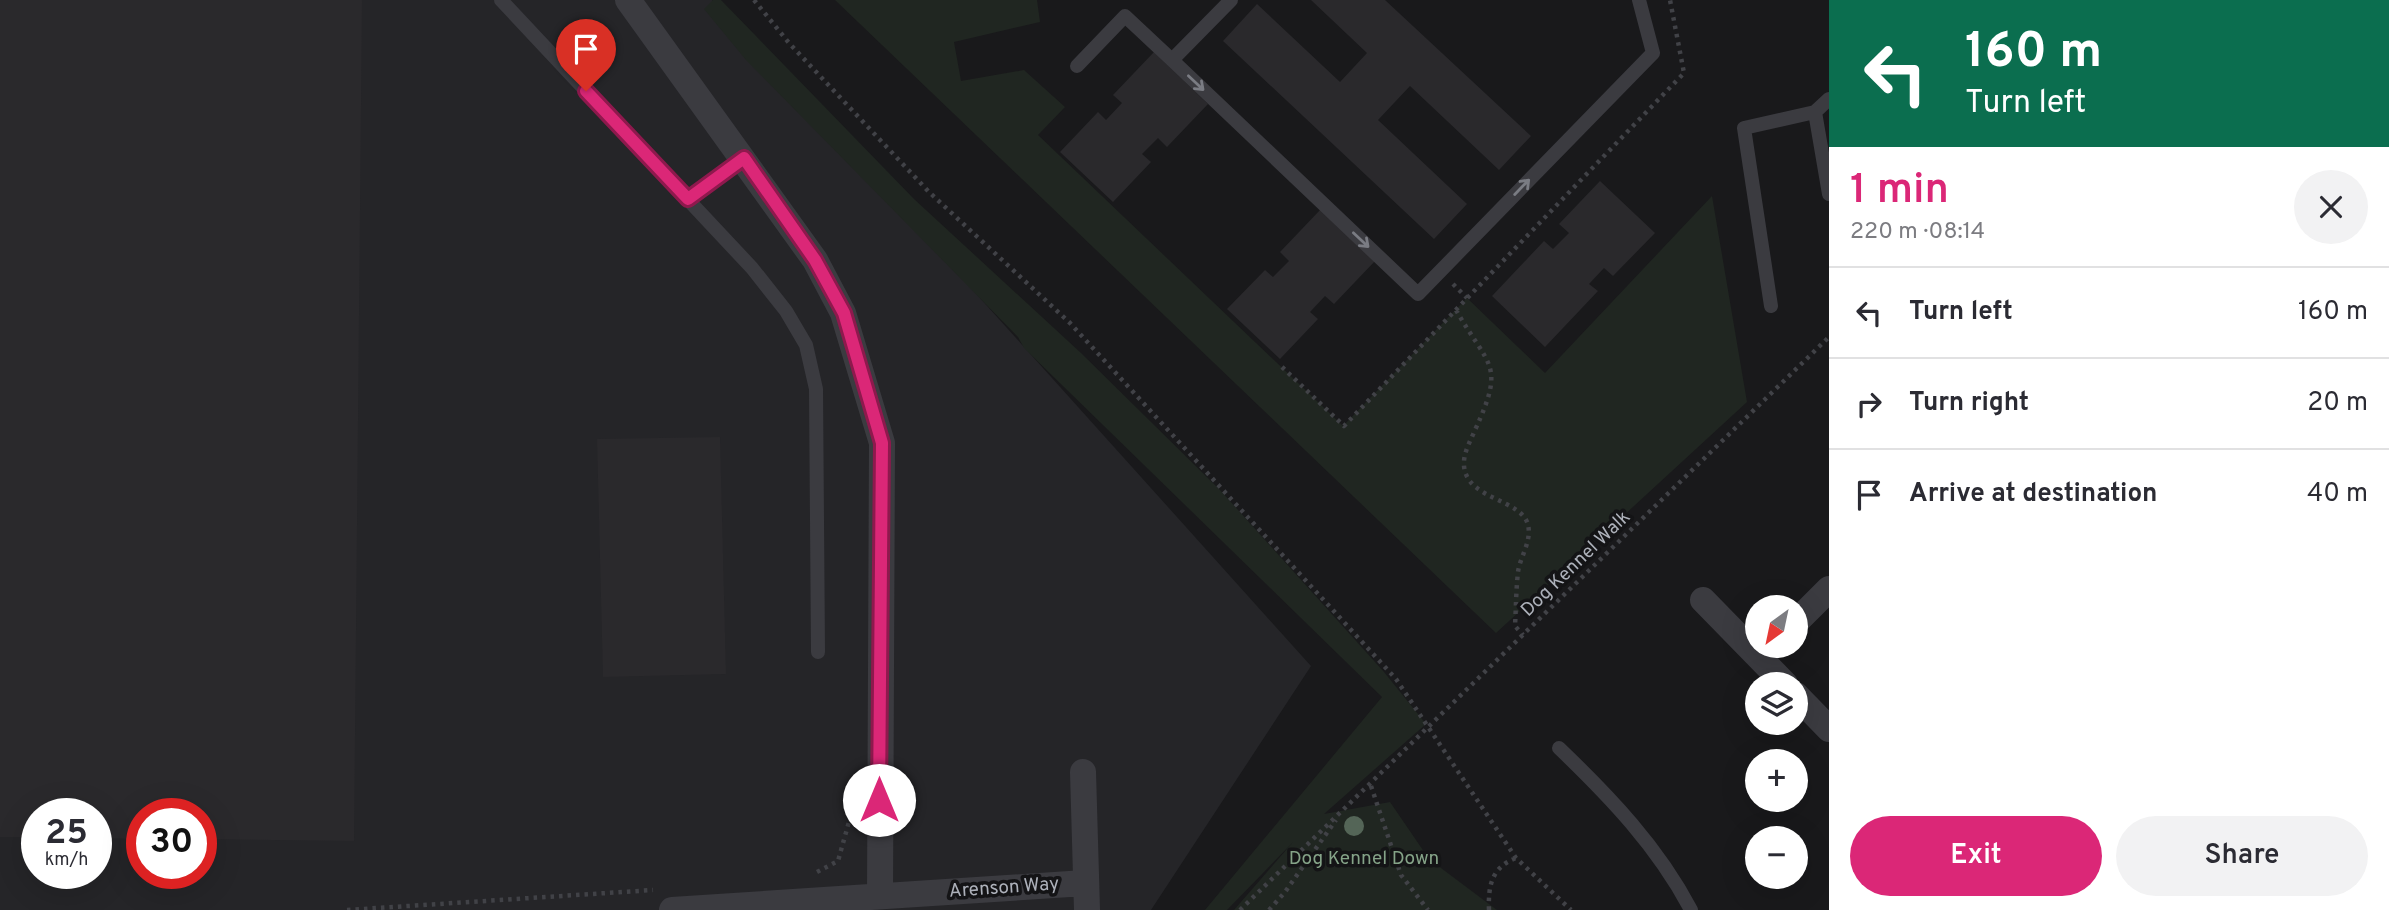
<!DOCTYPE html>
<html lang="en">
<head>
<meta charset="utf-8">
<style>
	body { margin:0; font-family:Overpass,sans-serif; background:#f2f2f3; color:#2b2b33; height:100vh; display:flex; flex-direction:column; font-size:26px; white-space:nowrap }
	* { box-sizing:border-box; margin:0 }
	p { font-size:23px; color:#7c7c81 }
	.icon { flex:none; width:38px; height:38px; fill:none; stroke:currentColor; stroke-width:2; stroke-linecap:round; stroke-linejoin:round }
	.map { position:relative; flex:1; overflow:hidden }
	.side { display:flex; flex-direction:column; background:#fff; width:560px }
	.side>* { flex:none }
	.top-card { background:#0b6e4f; color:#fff; overflow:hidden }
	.needle { width:46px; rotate:213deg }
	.tools { position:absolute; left:1745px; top:595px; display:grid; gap:14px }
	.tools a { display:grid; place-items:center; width:63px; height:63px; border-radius:50%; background:#fff; box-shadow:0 7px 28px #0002; font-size:35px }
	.speed { position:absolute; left:21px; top:798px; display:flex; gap:14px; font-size:35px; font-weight:700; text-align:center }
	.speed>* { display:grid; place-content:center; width:91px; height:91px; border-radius:50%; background:#fff; box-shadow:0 7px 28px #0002; line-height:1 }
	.speed small { font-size:18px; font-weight:400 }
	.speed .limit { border:10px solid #d22; background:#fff; color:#111 }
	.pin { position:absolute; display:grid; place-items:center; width:60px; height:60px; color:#fff; margin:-72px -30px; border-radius:50% 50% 50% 0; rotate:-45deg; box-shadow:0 0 7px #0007 }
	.pin .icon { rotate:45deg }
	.me { position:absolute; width:77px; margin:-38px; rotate:0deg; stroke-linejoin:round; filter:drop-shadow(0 0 5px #0008) }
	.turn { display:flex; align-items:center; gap:24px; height:147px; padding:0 21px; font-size:32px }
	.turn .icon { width:91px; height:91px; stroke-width:2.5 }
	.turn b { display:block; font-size:49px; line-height:60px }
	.round { display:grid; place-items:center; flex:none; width:74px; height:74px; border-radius:37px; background:#f2f2f3 }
	.headline { display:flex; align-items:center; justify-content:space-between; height:119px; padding:0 21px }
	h1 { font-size:42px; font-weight:600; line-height:52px; color:#db2777 }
	.action { display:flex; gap:14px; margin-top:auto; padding:14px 21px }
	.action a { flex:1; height:80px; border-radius:42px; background:#db2777; color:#fff; font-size:28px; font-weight:600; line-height:80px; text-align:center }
	.action a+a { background:#f2f2f3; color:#2b2b33 }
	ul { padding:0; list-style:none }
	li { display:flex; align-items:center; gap:21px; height:91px; padding:0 21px; border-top:2px solid #e1e1e2 }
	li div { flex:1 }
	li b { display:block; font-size:26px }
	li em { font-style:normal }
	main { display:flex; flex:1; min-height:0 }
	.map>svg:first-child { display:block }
	.built { fill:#252528; fill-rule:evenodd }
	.green { fill:#202621 }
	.building { fill:#2a292c }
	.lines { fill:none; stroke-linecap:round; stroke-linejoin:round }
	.path { stroke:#414247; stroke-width:4.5; stroke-dasharray:3.5 5; stroke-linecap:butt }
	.service { stroke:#3b3b40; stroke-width:14 }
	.minor { stroke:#3b3b40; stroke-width:26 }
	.tree { fill:#546557 }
	.oneway { stroke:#7a7c83 }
	.route-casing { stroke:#8e194d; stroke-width:18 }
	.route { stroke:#db2777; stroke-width:12 }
	.labels { text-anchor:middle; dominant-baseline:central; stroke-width:7; stroke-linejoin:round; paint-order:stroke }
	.street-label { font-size:19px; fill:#adb1ba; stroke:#141416 }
	.park-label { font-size:19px; fill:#85a388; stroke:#141416 }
</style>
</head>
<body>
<main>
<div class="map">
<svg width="1829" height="910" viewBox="0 0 1829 910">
	<rect width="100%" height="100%" fill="#19191b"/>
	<path class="built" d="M 0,0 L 712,0 L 1311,666 L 1151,910 L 0,910 ZM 37,814 L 96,814 L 96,873 L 37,873 ZM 142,814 L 201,814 L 201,873 L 142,873 Z"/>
	<path class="green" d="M 713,0 L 721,0 L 914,199 L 1081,353 L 1220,490 L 1384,672 L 1426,724 L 1324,814 L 1390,802 L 1429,859 L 1497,910 L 1234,910 L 1293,842 L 1227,910 L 1205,910 L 1382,697 L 1024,348 L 1018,337 L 746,60 L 704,9 Z
		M 835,0 L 1037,0 L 1040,22 L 954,42 L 961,81 L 1024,70 L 1065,107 L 1038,135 L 1343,426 L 1467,298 L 1545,373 L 1712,196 L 1747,402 L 1496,633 Z"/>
	<path class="building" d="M 0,0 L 362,0 L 354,841 L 201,839 L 201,814 L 142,814 L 142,839 L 96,838 L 96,814 L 37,814 L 37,837 L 0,837 Z
		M 1311,0 L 1385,0 L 1531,136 L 1499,170 L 1410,86 L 1378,120 L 1467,204 L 1434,239 L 1223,41 L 1257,4 L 1340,82 L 1367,53 Z
		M 1154,52 L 1208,104 L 1167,147 L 1158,138 L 1142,154 L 1151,162 L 1113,202 L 1060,152 L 1098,112 L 1106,120 L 1122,103 L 1113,95 Z
		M 1600,181 L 1655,233 L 1613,276 L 1604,268 L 1589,284 L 1598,291 L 1545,347 L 1492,296 L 1544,241 L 1553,249 L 1569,233 L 1559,224 Z
		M 1321,209 L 1375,261 L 1334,304 L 1325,296 L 1310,312 L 1318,319 L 1280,359 L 1227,309 L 1265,270 L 1273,277 L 1289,261 L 1280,252 Z
		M 720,437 L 726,674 L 603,677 L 597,439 Z"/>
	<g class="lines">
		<path class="path" d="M 754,0 L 789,43 L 929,192 L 1070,323 L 1396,679 L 1516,858 L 1571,910
			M 1453,284 L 1467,298
			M 1456,310 C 1489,368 1506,363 1475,430 C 1470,442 1463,453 1464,466 C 1467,500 1522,499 1528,525 C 1532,541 1520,557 1518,572 C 1516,590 1516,608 1515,626 L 1523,635
			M 1282,367 L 1344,426 L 1684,73 L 1670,0
			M 1371,786 L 1401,875 L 1428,910
			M 817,872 L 838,861 L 852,811
			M 347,910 L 653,890
			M 1240,910 L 1829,337
			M 1269,910 L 1285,892 L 1336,820
			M 1489,910 C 1488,885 1492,867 1516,858"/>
		<path class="service" d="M 501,0 L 752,268 L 786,311 L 806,345 L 816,389 L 818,652
			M 1231,0 L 1172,60 L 1418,294 L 1653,53 L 1639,0
			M 1077,66 L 1125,16 L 1172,60
			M 1829,99 L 1815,112 L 1829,194
			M 688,199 L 744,158
			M 1771,306 L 1744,128 L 1815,112
			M 1559,748 C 1610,797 1658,847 1691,910"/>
		<path class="minor" d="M 628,0 L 815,260 L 843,313 L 882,443 L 880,895
			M 1703,600 L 1785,684
			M 1796,622 L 1829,589
			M 1796,695 L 1829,729
			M 1083,772 L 1087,910
			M 672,910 L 1085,883"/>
	</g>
	<circle class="tree" cx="1354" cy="826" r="10"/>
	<defs><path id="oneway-shaft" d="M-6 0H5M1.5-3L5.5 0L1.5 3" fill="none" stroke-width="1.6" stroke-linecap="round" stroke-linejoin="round" transform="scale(1.75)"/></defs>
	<g class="oneway">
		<use href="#oneway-shaft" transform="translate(1196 83) rotate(43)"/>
		<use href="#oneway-shaft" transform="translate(1522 187) rotate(-46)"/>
		<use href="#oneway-shaft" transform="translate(1361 240) rotate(43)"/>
	</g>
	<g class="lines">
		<g class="route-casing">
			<path id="route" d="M 586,91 L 688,199 L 744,158 L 815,260 L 844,313 L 882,443 L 879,800"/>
		</g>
		<use href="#route" class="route"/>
	</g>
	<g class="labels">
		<g class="street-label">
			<text transform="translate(1576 564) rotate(-44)">Dog Kennel Walk</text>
			<text transform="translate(1004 888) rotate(-4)">Arenson Way</text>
		</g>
		<g class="park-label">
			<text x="1364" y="859">Dog Kennel Down</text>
		</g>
	</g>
</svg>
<div class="tools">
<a><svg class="needle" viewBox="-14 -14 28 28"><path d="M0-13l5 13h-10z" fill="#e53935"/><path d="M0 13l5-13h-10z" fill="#7c7c81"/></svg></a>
<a><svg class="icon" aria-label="layers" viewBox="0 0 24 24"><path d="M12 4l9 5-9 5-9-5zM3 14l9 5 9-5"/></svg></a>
<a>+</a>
<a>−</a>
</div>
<div class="speed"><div>25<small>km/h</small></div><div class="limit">30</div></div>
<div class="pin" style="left:586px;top:91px;background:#d93025"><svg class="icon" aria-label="arrive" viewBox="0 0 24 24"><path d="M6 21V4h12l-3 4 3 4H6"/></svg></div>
<svg class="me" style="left:879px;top:800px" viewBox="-20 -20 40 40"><circle r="19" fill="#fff"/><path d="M0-13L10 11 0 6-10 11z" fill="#db2777"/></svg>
</div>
<section class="side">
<div class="top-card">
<div class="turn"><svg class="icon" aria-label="left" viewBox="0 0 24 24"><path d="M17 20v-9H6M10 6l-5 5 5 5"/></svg><div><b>160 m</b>Turn left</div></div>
</div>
<div class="headline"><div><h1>1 min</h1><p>220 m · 08:14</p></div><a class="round"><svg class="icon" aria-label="close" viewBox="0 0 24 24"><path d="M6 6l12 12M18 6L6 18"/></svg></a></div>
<ul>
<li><svg class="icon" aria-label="left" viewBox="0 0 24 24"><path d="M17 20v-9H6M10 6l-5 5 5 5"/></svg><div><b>Turn left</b></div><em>160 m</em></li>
<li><svg class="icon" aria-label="right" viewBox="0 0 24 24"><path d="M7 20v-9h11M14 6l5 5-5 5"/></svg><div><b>Turn right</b></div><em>20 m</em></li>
<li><svg class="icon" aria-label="arrive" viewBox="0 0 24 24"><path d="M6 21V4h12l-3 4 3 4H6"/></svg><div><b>Arrive at destination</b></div><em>40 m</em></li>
</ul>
<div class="action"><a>Exit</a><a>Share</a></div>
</section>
</main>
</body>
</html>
